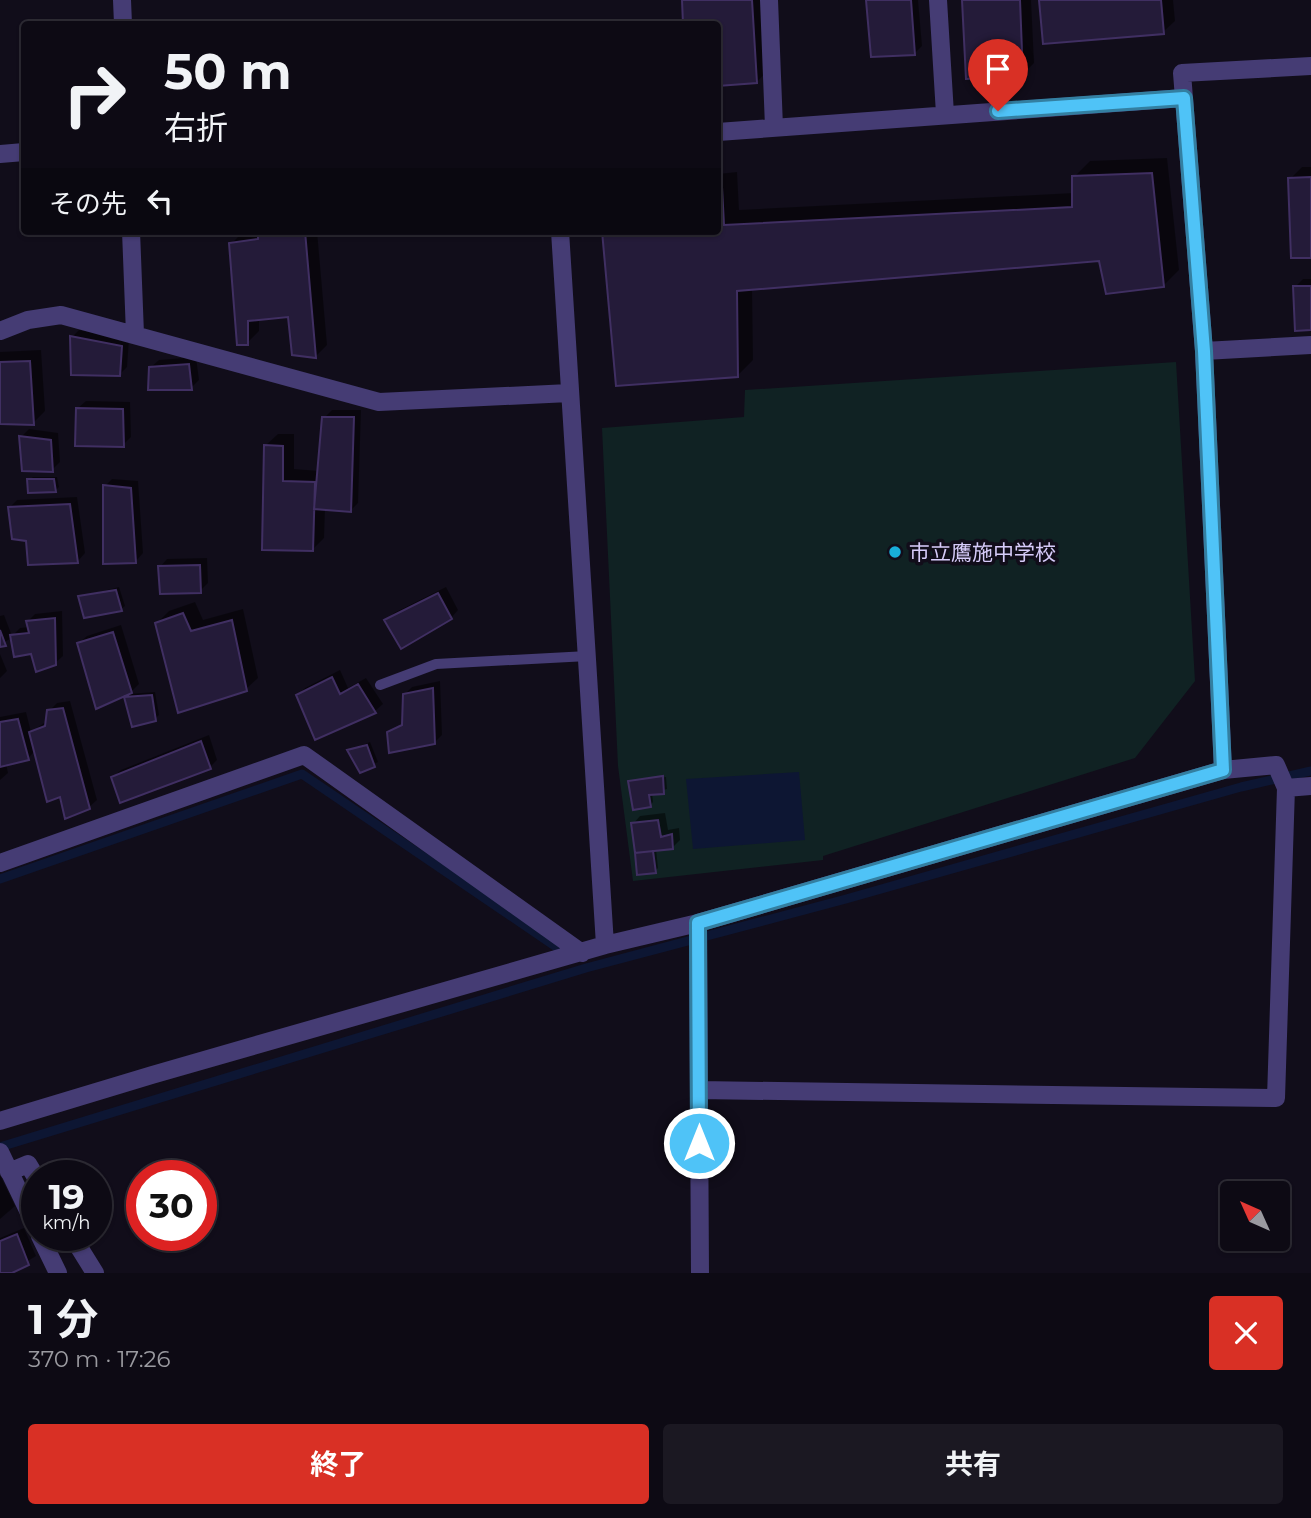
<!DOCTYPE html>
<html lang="ja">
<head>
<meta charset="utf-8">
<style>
	body { margin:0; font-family:Montserrat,"Noto Sans JP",sans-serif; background:#1b1822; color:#f1f3f6; height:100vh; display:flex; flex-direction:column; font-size:26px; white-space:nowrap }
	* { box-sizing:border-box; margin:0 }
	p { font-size:23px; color:#9a9aa0 }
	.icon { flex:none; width:38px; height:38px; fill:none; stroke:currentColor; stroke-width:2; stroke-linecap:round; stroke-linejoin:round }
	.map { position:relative; height:1273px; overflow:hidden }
	.drawer { display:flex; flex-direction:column; background:#0d0a14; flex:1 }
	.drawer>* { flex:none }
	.top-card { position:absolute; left:21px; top:21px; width:700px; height:214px; border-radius:7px; box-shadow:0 2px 5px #0004,0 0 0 2px #2d2b34; background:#0d0a14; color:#f1f3f6; overflow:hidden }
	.needle { width:46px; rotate:315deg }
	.tools { position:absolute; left:1220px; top:1181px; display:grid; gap:14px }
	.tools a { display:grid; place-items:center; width:70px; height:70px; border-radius:7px; background:#0d0a14; box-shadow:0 2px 5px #0004,0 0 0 2px #2d2b34; font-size:35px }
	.speed { position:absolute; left:21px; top:1160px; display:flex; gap:14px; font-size:35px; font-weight:700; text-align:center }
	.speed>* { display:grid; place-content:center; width:91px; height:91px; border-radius:50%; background:#0d0a14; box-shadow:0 2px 5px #0004,0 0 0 2px #2d2b34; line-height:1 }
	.speed small { font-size:18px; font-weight:400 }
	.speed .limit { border:10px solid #d22; background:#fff; color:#111 }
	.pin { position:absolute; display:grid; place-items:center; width:60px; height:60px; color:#fff; margin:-72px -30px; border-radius:50% 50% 50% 0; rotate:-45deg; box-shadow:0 0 7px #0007 }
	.pin .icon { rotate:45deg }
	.me { position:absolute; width:77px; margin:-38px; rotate:0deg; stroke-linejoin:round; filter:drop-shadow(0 0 5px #0008) }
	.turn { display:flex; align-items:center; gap:24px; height:147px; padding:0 28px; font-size:32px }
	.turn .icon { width:91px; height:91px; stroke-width:2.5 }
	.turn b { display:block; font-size:49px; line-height:60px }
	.then { display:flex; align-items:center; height:66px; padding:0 28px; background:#0003; gap:14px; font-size:26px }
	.round { display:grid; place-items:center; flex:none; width:74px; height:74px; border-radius:7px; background:#1b1822 }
	.summary { display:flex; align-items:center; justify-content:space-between; height:119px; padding:0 28px }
	h1 { font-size:42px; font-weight:700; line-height:52px }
	.action { display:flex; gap:14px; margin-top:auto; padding:14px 28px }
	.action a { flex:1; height:80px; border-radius:7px; background:#d93025; color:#fff; font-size:28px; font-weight:700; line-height:80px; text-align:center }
	.action a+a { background:#1b1822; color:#f1f3f6 }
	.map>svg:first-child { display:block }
	.green { fill:#102223 }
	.water { fill:#0d1633 }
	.shadow { fill:#0007 }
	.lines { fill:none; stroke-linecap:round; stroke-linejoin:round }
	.stream { stroke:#0d1633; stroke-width:9 }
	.building { fill:#241b39; stroke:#402f62; stroke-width:2 }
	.service { stroke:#453c74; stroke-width:10 }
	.minor { stroke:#453c74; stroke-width:18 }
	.route-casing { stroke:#337fa1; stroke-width:18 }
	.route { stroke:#4fc3f7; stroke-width:12 }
	.poi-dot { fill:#18aed9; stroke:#110d1a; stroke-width:2.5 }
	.labels { text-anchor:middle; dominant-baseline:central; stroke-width:7; stroke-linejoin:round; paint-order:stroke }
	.poi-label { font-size:21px; fill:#d6cbf9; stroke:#110d1a; text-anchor:start }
</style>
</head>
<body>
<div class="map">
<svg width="1311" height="1273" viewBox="0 0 1311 1273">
	<rect width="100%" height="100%" fill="#110d1a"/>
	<path class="green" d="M 1176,362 L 1195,681 L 1135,758 L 823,856 L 823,860 L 633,881 L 618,766 L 602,428 L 744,417 L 745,390 Z"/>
	<path class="water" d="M 799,772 L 805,840 L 693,849 L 686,779 Z"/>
	<path class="shadow" d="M 683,0 L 764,0 L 768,70 L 757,82 L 718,84 L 718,24 L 684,24 Z
		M 868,0 L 918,0 L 922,46 L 914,54 Z
		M 964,0 L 1031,0 L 1034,63 L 1022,75 Z
		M 1041,0 L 1173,0 L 1175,21 L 1163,32 Z
		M 1167,158 L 1179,270 L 1163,286 L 1100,259 L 752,288 L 753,360 L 738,375 L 604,231 L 718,231 L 718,174 L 737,172 L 739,210 L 1074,193 L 1074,177 L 1090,161 Z
		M 1302,167 L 1311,167 L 1311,256 L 1290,179 Z
		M 317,231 L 327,345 L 315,357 L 289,315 L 259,318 L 259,331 L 247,343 L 231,244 L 243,232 Z
		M 1303,279 L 1311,279 L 1311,328 L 1295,287 Z
		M 79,330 L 129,339 L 127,367 L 120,374 L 72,337 Z
		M 41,350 L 45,411 L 33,423 L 0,423 L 0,352 Z
		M 196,357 L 199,380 L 191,388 L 151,367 L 159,360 Z
		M 86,401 L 130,402 L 131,437 L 123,445 L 78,408 Z
		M 332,410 L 361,410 L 358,503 L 350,511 L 325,509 L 324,538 L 312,550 L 266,445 L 278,434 L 294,434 L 294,469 L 319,471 L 324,418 Z
		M 29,429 L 58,433 L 60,462 L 52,470 L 21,437 Z
		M 33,477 L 57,477 L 59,487 L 56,490 L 29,480 Z
		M 112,479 L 138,481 L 143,553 L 136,561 L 105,486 Z
		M 77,497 L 85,553 L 78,561 L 28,539 L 10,507 L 17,500 Z
		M 207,558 L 208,583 L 200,591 L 160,567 L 167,559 Z
		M 119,587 L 125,606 L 121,609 L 80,597 Z
		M 446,587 L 458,610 L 451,618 L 386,621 L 394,613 Z
		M 195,602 L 203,620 L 243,609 L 258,678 L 246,689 L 157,623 L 169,611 Z
		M 62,611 L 63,656 L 55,663 L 12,637 L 0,646 L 0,616 L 4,615 L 12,636 L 20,628 L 29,627 L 28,621 L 35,614 Z
		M 121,625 L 139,684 L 131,692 L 79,643 L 87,636 Z
		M 0,654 L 7,671 L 0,678 Z
		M 340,670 L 348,688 L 366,678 L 383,704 L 375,711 L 315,738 L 298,695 L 305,688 Z
		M 440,681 L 442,735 L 434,743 L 389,733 L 404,722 L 404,695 L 412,687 Z
		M 155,692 L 159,715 L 155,719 L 126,697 L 129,694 Z
		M 70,701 L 97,800 L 89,807 L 61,795 L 35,751 L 28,758 L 6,763 L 8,773 L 0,780 L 0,717 L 26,712 L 31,732 L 47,721 L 49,711 L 57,703 Z
		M 209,735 L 217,760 L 210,767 L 113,777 L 121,770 Z
		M 370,742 L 378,762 L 360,771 L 349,751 Z
		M 666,777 L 667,789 L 652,793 L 653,802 L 650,806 L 630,782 Z
		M 665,813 L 668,830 L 679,828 L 680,840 L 672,848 L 656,849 L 658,868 L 655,871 L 633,824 L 640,816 Z
		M 0,1175 L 15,1206 L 0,1219 Z
		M 24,1228 L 36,1256 L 8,1273 L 0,1273 L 0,1238 Z"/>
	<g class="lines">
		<path class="stream" d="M 0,879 L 302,774 L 568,955
			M 0,1147 L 586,968 L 846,899 L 1241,787 L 1311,771"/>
	</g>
	<path class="building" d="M 682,0 L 752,0 L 757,83 L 718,86 L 718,24 L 683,24 Z
		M 866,0 L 911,0 L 915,55 L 871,57 Z
		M 962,0 L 1020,0 L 1023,77 L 966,79 Z
		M 1039,0 L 1161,0 L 1164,34 L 1043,44 Z
		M 1152,173 L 1164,287 L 1106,294 L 1099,261 L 737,291 L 738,377 L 616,386 L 602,231 L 718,231 L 718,187 L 722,187 L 724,225 L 1072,207 L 1072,176 Z
		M 1311,177 L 1311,258 L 1291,258 L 1288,178 Z
		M 258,231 L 305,231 L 316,358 L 292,355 L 288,317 L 248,321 L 248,345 L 237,345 L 229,243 L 258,239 Z
		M 1293,286 L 1311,286 L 1311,330 L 1295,331 Z
		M 70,336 L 122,346 L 120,376 L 71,375 Z
		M 30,361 L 34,425 L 0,424 L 0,362 Z
		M 189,364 L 192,390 L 148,390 L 149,367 Z
		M 76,408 L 123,409 L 124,447 L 75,446 Z
		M 322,417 L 354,417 L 351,512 L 314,509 Z
		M 19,436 L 51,440 L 53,472 L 22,471 Z
		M 264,445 L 283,446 L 283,481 L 315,482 L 313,551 L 262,550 Z
		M 27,479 L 54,479 L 56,492 L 28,493 Z
		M 103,485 L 131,488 L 136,563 L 103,564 Z
		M 70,504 L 78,563 L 28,565 L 26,541 L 12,539 L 8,507 Z
		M 200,565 L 201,593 L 160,594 L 158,566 Z
		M 116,590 L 122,611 L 84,618 L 78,596 Z
		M 438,593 L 452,619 L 401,649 L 384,620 Z
		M 183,613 L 191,631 L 232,620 L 247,691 L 178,713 L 155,623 Z
		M 55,618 L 56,665 L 36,672 L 31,654 L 14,657 L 10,635 L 29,633 L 26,621 Z
		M 0,630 L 6,646 L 0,647 Z
		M 113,632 L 132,693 L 96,709 L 77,643 Z
		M 332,677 L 340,694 L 358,684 L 376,713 L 315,740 L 296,695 Z
		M 433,688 L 435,744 L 389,753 L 387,732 L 402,725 L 403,694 Z
		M 152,695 L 156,721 L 132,727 L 124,697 Z
		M 63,708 L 90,809 L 65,819 L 60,797 L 47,802 L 29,732 L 45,726 L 47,710 Z
		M 18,719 L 29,760 L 0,767 L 0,722 Z
		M 201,741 L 211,769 L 120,803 L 111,777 Z
		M 367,745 L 375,767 L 360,773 L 347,750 Z
		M 663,776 L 664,794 L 649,795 L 651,807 L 633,810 L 628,781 Z
		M 658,820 L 661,837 L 672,834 L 673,849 L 635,853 L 631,823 Z
		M 653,851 L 656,873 L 637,875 L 635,853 Z
		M 17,1234 L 29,1265 L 12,1273 L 0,1273 L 0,1241 Z"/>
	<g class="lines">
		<path class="service" d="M 380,685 L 436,664 L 588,656"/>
		<path class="minor" d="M 122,0 L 123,24
			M 769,0 L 774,127
			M 938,0 L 945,114
			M 1311,66 L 1182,73 L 1204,351 L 1311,345
			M 718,132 L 1184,98
			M 0,154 L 24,152
			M 131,231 L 135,334
			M 560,231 L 605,945
			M 0,331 L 28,320 L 61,315 L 379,402 L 569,393
			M 1223,770 L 1276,765 L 1286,788 L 1311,786
			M 0,863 L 304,755 L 582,953
			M 698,923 L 700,1273
			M 699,1090 L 1276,1098 L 1286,788
			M 0,1121 L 152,1075 L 605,945 L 698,923 L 1223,770 L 1204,351
			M 0,1152 L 37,1229
			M 9,1172 L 28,1164 L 37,1179
			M 40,1236 L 58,1273
			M 72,1236 L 95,1273"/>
	</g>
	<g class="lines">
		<g class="route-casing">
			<path id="route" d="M 699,1143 L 698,923 L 1223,770 L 1204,351 L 1184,98 L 998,111"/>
		</g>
		<use href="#route" class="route"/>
	</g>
	<circle class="poi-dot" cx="895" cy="552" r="7"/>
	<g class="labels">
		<g class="poi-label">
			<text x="909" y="552">市立鷹施中学校</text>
		</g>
	</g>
</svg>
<div class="tools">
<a><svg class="needle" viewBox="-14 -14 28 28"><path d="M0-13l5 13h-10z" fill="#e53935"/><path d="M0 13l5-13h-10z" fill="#9a9aa0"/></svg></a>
</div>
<div class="speed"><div>19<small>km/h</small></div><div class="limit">30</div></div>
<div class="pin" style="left:998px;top:111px;background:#d93025"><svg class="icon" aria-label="arrive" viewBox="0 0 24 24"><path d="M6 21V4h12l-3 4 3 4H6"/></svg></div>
<svg class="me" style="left:699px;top:1143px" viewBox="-20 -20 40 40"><circle r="17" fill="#4fc3f7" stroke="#fff" stroke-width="3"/><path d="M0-11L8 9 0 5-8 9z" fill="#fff"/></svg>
<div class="top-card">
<div class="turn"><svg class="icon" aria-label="right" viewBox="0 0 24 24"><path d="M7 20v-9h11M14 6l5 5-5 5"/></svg><div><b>50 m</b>右折</div></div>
<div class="then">その先<svg class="icon" aria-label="left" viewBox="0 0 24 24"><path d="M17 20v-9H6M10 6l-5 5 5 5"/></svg></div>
</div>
</div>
<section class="drawer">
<div class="summary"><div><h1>1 分</h1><p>370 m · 17:26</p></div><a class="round" style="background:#d93025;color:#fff"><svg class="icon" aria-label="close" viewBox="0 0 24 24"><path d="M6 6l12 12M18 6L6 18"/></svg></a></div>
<div class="action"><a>終了</a><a>共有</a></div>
</section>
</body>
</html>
